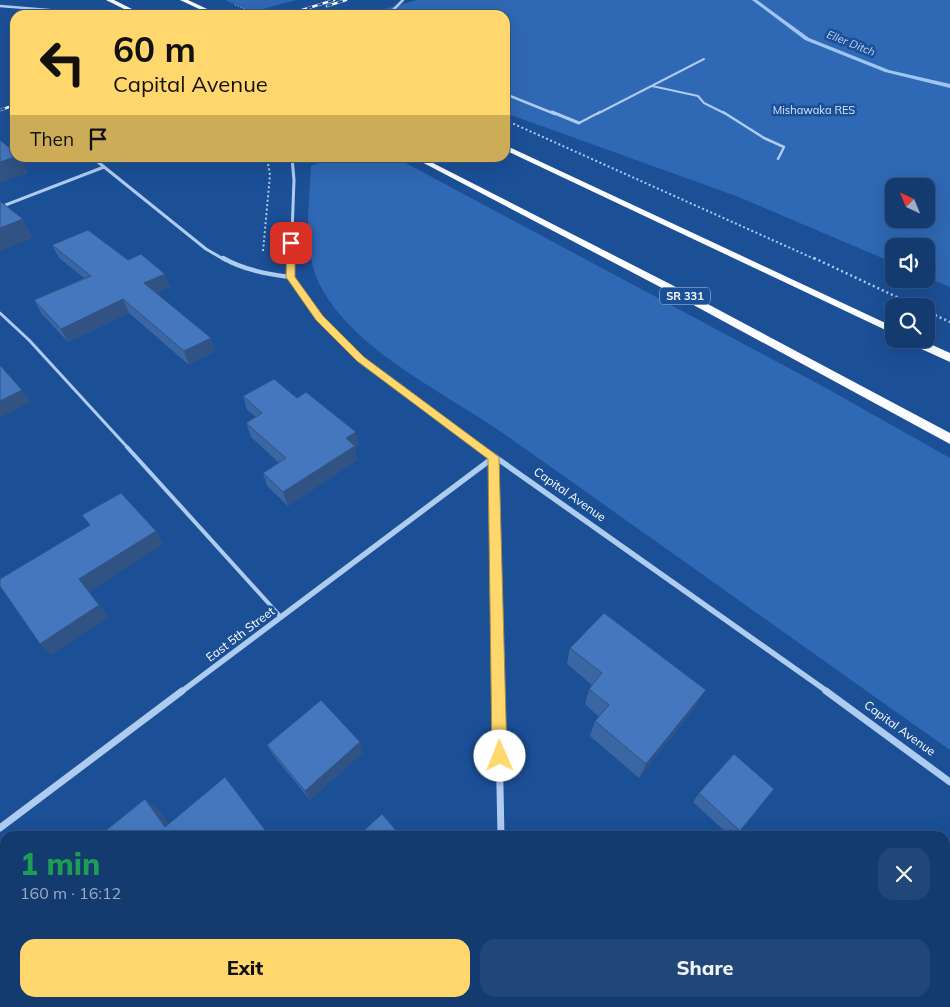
<!DOCTYPE html>
<html lang="en">
<head>
<meta charset="utf-8">
<style>
	body { margin:0; font-family:Mulish,sans-serif; background:#214678; color:#f1f3f6; height:100vh; display:flex; flex-direction:column; font-size:19px; white-space:nowrap }
	* { box-sizing:border-box; margin:0 }
	p { font-size:16px; color:#9dadc3 }
	.icon { flex:none; width:28px; height:28px; fill:none; stroke:currentColor; stroke-width:2; stroke-linecap:round; stroke-linejoin:round }
	.map { position:relative; flex:1; overflow:hidden }
	.drawer { position:absolute; left:0px; top:831px; width:950px; height:176px; display:flex; flex-direction:column; background:#143b70; border-radius:15px 15px 0 0; box-shadow:0 5px 20px #0002,0 0 0 1px #335583 }
	.drawer>* { flex:none }
	.top-card { position:absolute; left:10px; top:10px; width:500px; height:152px; border-radius:15px; box-shadow:0 5px 20px #0002,0 0 0 1px #335583; background:#ffd76d; color:#111; overflow:hidden }
	.needle { width:32px; rotate:316deg }
	.controls { position:absolute; left:885px; top:178px; display:grid; gap:10px }
	.controls a { display:grid; place-items:center; width:50px; height:50px; border-radius:10px; background:#143b70; box-shadow:0 5px 20px #0002,0 0 0 1px #335583; font-size:25px }
	.pin { position:absolute; display:grid; place-items:center; width:42px; height:42px; color:#fff; margin:-21px; border-radius:10px; box-shadow:0 2px 8px #0006 }
	.me { position:absolute; width:55px; margin:-28px; rotate:359deg; stroke-linejoin:round; filter:drop-shadow(0 0 4px #0008) }
	.turn { display:flex; align-items:center; gap:18px; height:105px; padding:0 20px; font-size:22px }
	.turn .icon { width:65px; height:65px; stroke-width:2.5 }
	.turn b { display:block; font-size:35px; line-height:42px }
	.then { display:flex; align-items:center; height:48px; padding:0 20px; background:#0003; gap:10px; font-size:19px }
	.round { display:grid; place-items:center; flex:none; width:52px; height:52px; border-radius:15px; background:#214678 }
	.overview { display:flex; align-items:center; justify-content:space-between; height:85px; padding:0 20px }
	h1 { font-size:30px; font-weight:800; line-height:38px; color:#1e9e55 }
	.cta { display:flex; gap:10px; margin-top:auto; padding:10px 20px }
	.cta a { flex:1; height:58px; border-radius:15px; background:#ffd76d; color:#111; font-size:20px; font-weight:800; line-height:58px; text-align:center }
	.cta a+a { background:#214678; color:#f1f3f6 }
	.map>svg:first-child { display:block }
	.green { fill:#2f68b4; fill-rule:evenodd }
	.lines { fill:none; stroke-linecap:round; stroke-linejoin:round }
	.stream { fill:#a1c5f2; fill-rule:evenodd }
	.path-far2 { stroke:#aecbf0; stroke-width:1; stroke-dasharray:1 2; stroke-linecap:butt }
	.path-far1 { stroke:#aecbf0; stroke-width:2; stroke-dasharray:2 2.5; stroke-linecap:butt }
	.path { stroke:#aecbf0; stroke-width:2.5; stroke-dasharray:2 3; stroke-linecap:butt }
	.service-far3 { stroke:#aecbf0; stroke-width:2 }
	.service-far2 { stroke:#aecbf0; stroke-width:2.5 }
	.service-far1 { stroke:#aecbf0; stroke-width:3 }
	.service { stroke:#aecbf0; stroke-width:4 }
	.minor-far4 { stroke:#aecbf0; stroke-width:2.5 }
	.minor-far3 { stroke:#aecbf0; stroke-width:3 }
	.minor-far2 { stroke:#aecbf0; stroke-width:4.5 }
	.minor-far1 { stroke:#aecbf0; stroke-width:5.5 }
	.minor { stroke:#aecbf0; stroke-width:7 }
	.trunk { fill:#fbfcff; fill-rule:evenodd }
	.rail-casing { stroke:#fff; stroke-width:2.5 }
	.rail { stroke:#1b4f96; stroke-width:2; stroke-dasharray:5.5; stroke-linecap:butt }
	.wall { fill:#3a66a3 }
	.shaded-wall { fill:#305384 }
	.building { fill:#4477bd; stroke:#305384 }
	.route { fill:#ffd76d; stroke:#a68c47 }
	.labels { text-anchor:middle; dominant-baseline:central; stroke-width:5; stroke-linejoin:round; paint-order:stroke }
	.far-water-label { font-size:11px; font-style:italic; fill:#bbd5f7; stroke:#1b4f96 }
	.far-park-label { font-size:11px; fill:#d5e6fb; stroke:#1b4f96 }
	.shield { fill:#1b4f96; stroke:#bbcae0; stroke-width:1 }
	.shield-label { font-size:11px; font-weight:bold; fill:#fff }
	.street-label { font-size:12px; fill:#fff; stroke:#1b4f96 }
</style>
</head>
<body>
<div class="map">
<svg width="950" height="1007" viewBox="0 0 950 1007">
	<rect width="100%" height="100%" fill="#1b4f96"/>
	<path class="green" d="M 225,0 L 296,0 L 252,12 Z
		M 417,0 L 950,0 L 950,287 L 926,277 L 926,246 L 894,246 L 894,263 L 736,196 L 505,113 L 505,15 L 363,15 ZM 894,186 L 926,186 L 926,219 L 894,219 Z
		M 314,158 L 396,158 L 400,160 L 826,388 L 950,458 L 950,750 C 801,645 653,539 504,434 C 447,394 367,357 328,299 C 300,258 309,213 311,166 L 317,164 Z"/>
	<g class="lines">
		<path class="stream" d="M 752,0 L 757,0 L 809,38 L 889,70 L 950,84 L 950,88 L 885,72 L 805,40 Z"/>
		<path class="path-far2" d="M 235,5 L 260,15"/>
		<path class="path-far1" d="M 505,120 L 817,260
			M 263,251 L 270,175 L 267,158"/>
		<path class="path" d="M 814,258 L 916,306
			M 926,311 L 950,322"/>
		<path class="service-far3" d="M 652,86 L 698,96 L 704,103 L 726,114
			M 597,114 L 704,59"/>
		<path class="service-far2" d="M 723,112 L 764,138 L 784,147 L 778,159
			M 579,123 L 600,112"/>
		<path class="service-far1" d="M 0,313 L 29,340 L 128,448"/>
		<path class="service" d="M 127,447 L 281,617"/>
		<path class="minor-far4" d="M 0,6 L 49,10 L 74,15
			M 388,15 L 403,0
			M 505,94 L 555,114"/>
		<path class="minor-far3" d="M 552,112 L 579,123
			M 93,158 L 206,249 L 225,260
			M 0,207 L 104,167
			M 291,260 L 294,180 L 292,158"/>
		<path class="minor-far2" d="M 223,258 C 244,270 267,274 290,277
			M 291,258 L 290,277 L 320,318 L 361,359 L 482,448"/>
		<path class="minor-far1" d="M 481,447 L 828,692
			M 494,457 L 498,692
			M 181,692 L 494,457"/>
		<path class="minor" d="M 498,691 L 501,836
			M 826,691 L 950,782
			M 0,828 L 182,691
			M 504,1002 L 504,1007"/>
		<path class="trunk" d="M 106,0 L 114,0 L 144,15 L 136,15 Z
			M 180,0 L 188,0 L 220,15 L 212,15 Z
			M 505,145 L 894,327 L 894,334 L 505,150 Z
			M 414,158 L 423,158 L 672,285 L 950,433 L 950,444 L 664,289 Z
			M 904,339 L 919,339 L 950,353 L 950,362 L 906,342 Z"/>
		<g class="rail-casing">
			<path id="rail" d="M 327,6 L 346,0
				M 286,15 L 334,0
				M 0,110 L 15,105"/>
		</g>
		<use href="#rail" class="rail"/>
	</g>
	<path class="wall" d="M 52,245 L 128,260 L 165,274 L 170,287 L 156,293 L 211,338 L 215,351 L 189,365 L 129,313 L 68,342 L 41,313 L 34,300 L 84,278 L 59,258 Z
		M 243,396 L 297,398 L 359,445 L 355,448 L 357,460 L 288,506 L 267,486 L 263,473 L 279,463 L 251,437 L 246,423 L 256,417 L 247,410 Z
		M 570,648 L 696,706 L 639,778 L 590,736 L 595,721 L 599,717 L 585,704 L 589,689 L 592,685 L 567,664 Z
		M 267,745 L 363,752 L 310,800 L 273,755 Z
		M 699,793 L 740,831 L 734,836 L 730,836 L 693,802 Z
		M 655,1002 L 733,1002 L 734,1007 L 656,1007 Z
		M 921,1002 L 945,1002 L 950,1007 L 926,1007 Z"/>
	<path class="shaded-wall" d="M 15,157 L 15,158 L 20,158 L 28,173 L 0,183 L 0,162 Z
		M 23,219 L 33,238 L 0,251 L 0,228 Z
		M 165,274 L 170,287 L 149,296 L 144,283 Z
		M 123,299 L 129,313 L 68,342 L 61,329 Z
		M 211,338 L 215,351 L 189,365 L 184,351 Z
		M 22,390 L 31,402 L 0,418 L 0,401 Z
		M 356,432 L 359,445 L 355,448 L 357,460 L 288,506 L 283,492 L 346,438 Z
		M 156,531 L 164,544 L 89,592 L 109,617 L 51,655 L 40,644 L 79,579 Z
		M 706,690 L 696,706 L 639,778 L 646,764 Z
		M 360,742 L 363,752 L 310,800 L 305,791 Z
		M 225,777 L 235,790 L 270,836 L 265,836 Z
		M 145,799 L 160,811 L 177,836 L 165,827 Z"/>
	<path class="building" d="M 0,140 L 15,152 L 15,157 L 0,162 Z
		M 0,201 L 23,219 L 0,228 Z
		M 88,230 L 128,260 L 141,254 L 165,274 L 144,283 L 211,338 L 184,351 L 123,299 L 61,329 L 34,300 L 91,276 L 52,245 Z
		M 0,365 L 22,390 L 0,401 Z
		M 274,379 L 297,398 L 306,392 L 356,432 L 346,438 L 355,446 L 283,492 L 263,473 L 286,458 L 246,423 L 262,413 L 243,396 Z
		M 121,493 L 156,531 L 79,579 L 99,605 L 40,644 L 0,586 L 0,579 L 90,525 L 82,515 Z
		M 604,613 L 706,690 L 646,764 L 595,721 L 609,705 L 589,689 L 602,673 L 570,648 Z
		M 321,700 L 360,742 L 305,791 L 267,745 Z
		M 734,754 L 774,789 L 740,831 L 699,793 Z
		M 225,777 L 268,834 L 265,836 L 99,836 L 145,799 L 165,827 Z
		M 382,814 L 401,836 L 358,836 Z
		M 945,909 L 950,913 L 950,1007 L 946,1007 L 941,1002 L 945,1002 Z
		M 662,1002 L 733,1002 L 734,1007 L 662,1007 Z"/>
	<path class="route" d="M 291,240 L 295,243 L 295,277 L 323,316 L 364,357 L 499,457 L 507,756 L 505,762 L 500,764 L 494,762 L 492,756 L 488,459 L 357,361 L 316,320 L 286,277 L 287,243 Z"/>
	<g class="labels">
		<g class="far-water-label">
			<text transform="translate(851 43) rotate(22)">Eller Ditch</text>
		</g>
		<g class="far-park-label">
			<text x="814" y="110">Mishawaka RES</text>
		</g>
		<rect class="shield" x="660" y="287.5" width="50" height="17" rx="4"/>
		<g class="shield-label">
			<text x="685" y="296">SR 331</text>
		</g>
		<g class="street-label">
			<text transform="translate(570 494) rotate(35)">Capital Avenue</text>
			<text transform="translate(240 634) rotate(-37)">East 5th Street</text>
			<text transform="translate(900 728) rotate(36)">Capital Avenue</text>
		</g>
	</g>
</svg>
<div class="controls">
<a><svg class="needle" viewBox="-14 -14 28 28"><path d="M0-13l5 13h-10z" fill="#e53935"/><path d="M0 13l5-13h-10z" fill="#9dadc3"/></svg></a>
<a><svg class="icon" aria-label="sound" viewBox="0 0 24 24"><path d="M4 9h4l5-4v14l-5-4H4zM17 9q2 3 0 6"/></svg></a>
<a><svg class="icon" aria-label="search" viewBox="0 0 24 24"><circle cx="10" cy="10" r="6"/><path d="M15 15l6 6"/></svg></a>
</div>
<div class="pin" style="left:291px;top:243px;background:#d93025"><svg class="icon" aria-label="arrive" viewBox="0 0 24 24"><path d="M6 21V4h12l-3 4 3 4H6"/></svg></div>
<svg class="me" style="left:500px;top:756px" viewBox="-20 -20 40 40"><circle r="19" fill="#fff"/><path d="M0-13L10 11 0 6-10 11z" fill="#ffd76d"/></svg>
<div class="top-card">
<div class="turn"><svg class="icon" aria-label="left" viewBox="0 0 24 24"><path d="M17 20v-9H6M10 6l-5 5 5 5"/></svg><div><b>60 m</b>Capital Avenue</div></div>
<div class="then">Then<svg class="icon" aria-label="arrive" viewBox="0 0 24 24"><path d="M6 21V4h12l-3 4 3 4H6"/></svg></div>
</div>
<section class="drawer">
<div class="overview"><div><h1>1 min</h1><p>160 m · 16:12</p></div><a class="round"><svg class="icon" aria-label="close" viewBox="0 0 24 24"><path d="M6 6l12 12M18 6L6 18"/></svg></a></div>
<div class="cta"><a>Exit</a><a>Share</a></div>
</section>
</div>
</body>
</html>
